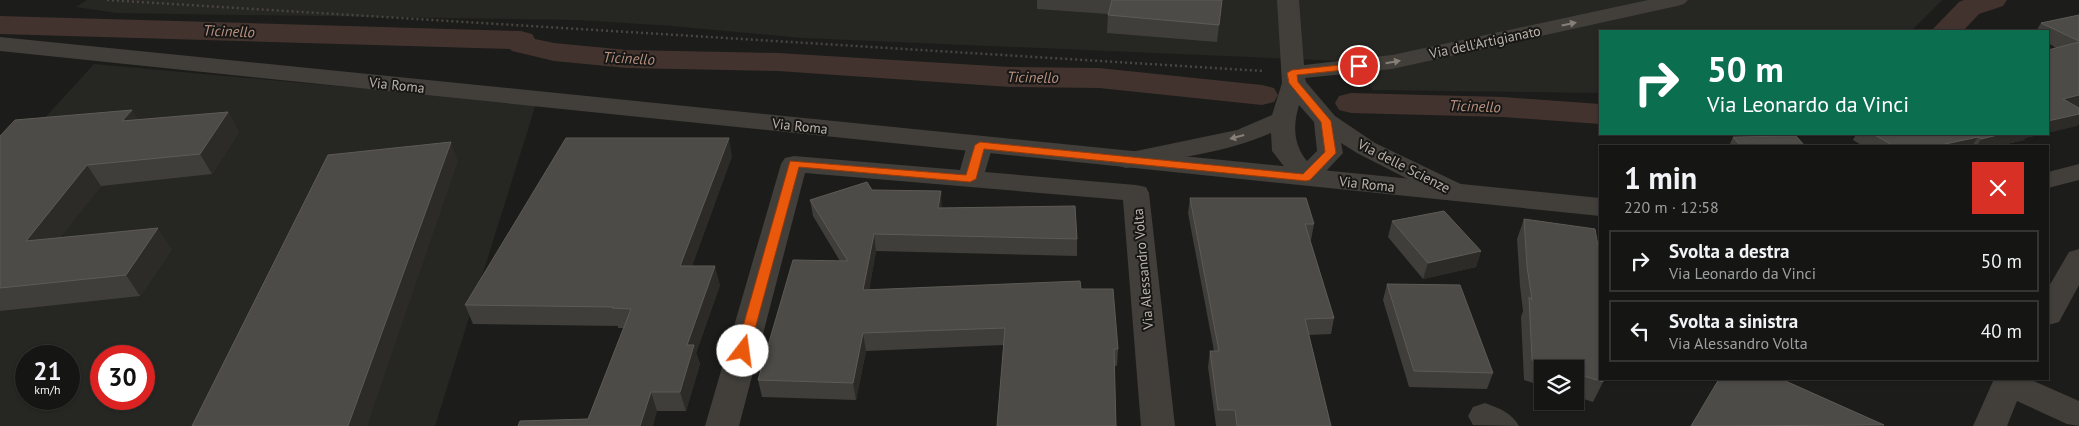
<!DOCTYPE html>
<html lang="it">
<head>
<meta charset="utf-8">
<style>
	body { margin:0; font-family:"PT Sans",sans-serif; background:#1e1e1d; color:#f1f3f6; height:100vh; display:flex; flex-direction:column; font-size:19px; white-space:nowrap }
	* { box-sizing:border-box; margin:0 }
	p { font-size:16px; color:#9d9fa0 }
	.icon { flex:none; width:28px; height:28px; fill:none; stroke:currentColor; stroke-width:2; stroke-linecap:round; stroke-linejoin:round }
	.map { position:relative; flex:1; overflow:hidden }
	.details { position:absolute; left:1599px; top:145px; width:450px; height:235px; display:flex; flex-direction:column; background:#151514; border-radius:0px; box-shadow:0 1px 4px #0004,0 0 0 1px #343434 }
	.details>* { flex:none }
	.top-card { position:absolute; left:1599px; top:30px; width:450px; height:105px; border-radius:0px; box-shadow:0 1px 4px #0004,0 0 0 1px #343434; background:#0b6e4f; color:#fff; overflow:hidden }
	.tools { position:absolute; left:1534px; top:360px; display:grid; gap:10px }
	.tools a { display:grid; place-items:center; width:50px; height:50px; border-radius:0px; background:#151514; box-shadow:0 1px 4px #0004,0 0 0 1px #343434; font-size:25px }
	.speed { position:absolute; left:15px; top:345px; display:flex; gap:10px; font-size:25px; font-weight:700; text-align:center }
	.speed>* { display:grid; place-content:center; width:65px; height:65px; border-radius:50%; background:#151514; box-shadow:0 1px 4px #0004,0 0 0 1px #343434; line-height:1 }
	.speed small { font-size:12px; font-weight:400 }
	.speed .limit { border:8px solid #d22; background:#fff; color:#111 }
	.pin { position:absolute; display:grid; place-items:center; width:42px; height:42px; color:#fff; margin:-21px; border:2px solid #fff; border-radius:50%; box-shadow:0 1px 5px #0007 }
	.me { position:absolute; width:55px; margin:-28px; rotate:15deg; stroke-linejoin:round; filter:drop-shadow(0 0 4px #0008) }
	.turn { display:flex; align-items:center; gap:18px; height:105px; padding:0 25px; font-size:22px }
	.turn .icon { width:65px; height:65px; stroke-width:2.5 }
	.turn b { display:block; font-size:35px; line-height:42px }
	.round { display:grid; place-items:center; flex:none; width:52px; height:52px; border-radius:0px; background:#1e1e1d }
	.summary { display:flex; align-items:center; justify-content:space-between; height:85px; padding:0 25px }
	h1 { font-size:30px; font-weight:800; line-height:38px }
	ul { padding:0; list-style:none }
	li { display:flex; align-items:center; gap:15px; height:62px; margin:0 10px 8px; padding:0 15px; border:2px solid #343434; border-radius:0px }
	li div { flex:1 }
	li b { display:block; font-size:19px }
	li em { font-style:normal }
	.map>svg:first-child { display:block }
	.built { fill:#262622; fill-rule:evenodd }
	.lines { fill:none; stroke-linecap:round; stroke-linejoin:round }
	.canal { fill:#42332e; fill-rule:evenodd }
	.path { stroke:#494540; stroke-width:2.5; stroke-dasharray:2 3; stroke-linecap:butt }
	.minor { fill:#423f3a; fill-rule:evenodd }
	.tertiary { fill:#423f3a; fill-rule:evenodd }
	.wall { fill:#3f3e3a }
	.shaded-wall { fill:#2c2b28 }
	.building { fill:#4d4b47; stroke:#5e5b56 }
	.oneway { fill:#867f78 }
	.route { fill:#ea580c; stroke:#983908 }
	.labels { text-anchor:middle; dominant-baseline:central; stroke-width:4; stroke-linejoin:round; paint-order:stroke }
	.street-label { font-size:14px; fill:#bdb4ab; stroke:#171715 }
	.water-label { font-size:15px; font-style:italic; fill:#b99181; stroke:#171715 }
</style>
</head>
<body>
<div class="map">
<svg width="2079" height="426" viewBox="0 0 2079 426">
	<rect width="100%" height="100%" fill="#1c1c1a"/>
	<path class="built" d="M 87,0 L 1942,0 L 1911,31 L 1600,31 L 1600,93 L 1372,90 L 1365,62 L 803,38 L 672,26 L 577,20 L 116,13 L 76,7 Z
		M 94,64 L 536,104 L 435,426 L 0,426 L 0,167 ZM 26,356 L 69,356 L 69,399 L 26,399 ZM 101,356 L 144,356 L 144,399 L 101,399 Z"/>
	<g class="lines">
		<path class="canal" d="M 1964,0 L 2007,0 L 2003,6 L 1979,14 L 1963,31 L 1931,31 L 1959,2 Z
			M 0,16 L 521,31 L 532,34 L 535,39 L 554,43 L 627,50 L 778,53 L 1010,67 L 1099,68 L 1262,85 L 1274,88 L 1278,95 L 1274,102 L 1262,105 L 1099,88 L 1010,87 L 778,71 L 627,68 L 554,61 L 512,51 L 510,49 L 0,34 Z
			M 1351,93 L 1503,97 L 1600,104 L 1600,124 L 1503,117 L 1351,113 L 1339,110 L 1335,103 L 1339,96 Z"/>
		<path class="path" d="M 107,0 L 1263,71"/>
		<path class="minor" d="M 1277,0 L 1299,0 L 1304,65 L 1392,55 L 1648,0 L 1688,0 L 1684,4 L 1677,6 L 1392,69 L 1305,78 L 1306,82 L 1335,116 L 1375,143 L 1467,187 L 1470,193 L 1467,199 L 1457,201 L 1447,199 L 1357,153 L 1341,143 L 1343,153 L 1315,183 L 1306,185 L 1297,183 L 1272,151 L 1271,133 C 1226,153 1174,158 1126,168 L 1117,165 L 1113,160 L 1117,155 L 1237,130 L 1272,115 L 1282,83 ZM 1299,105 L 1314,122 L 1317,151 L 1307,161 C 1293,144 1293,125 1299,105 Z
			M 980,137 L 989,140 L 993,145 L 985,172 L 1136,185 L 1146,187 L 1149,193 L 1175,426 L 1141,426 L 1123,200 L 805,173 L 739,426 L 705,426 L 781,164 L 785,158 L 794,156 L 960,170 L 967,145 L 971,140 Z
			M 2079,249 L 2079,285 L 2059,322 L 2048,325 L 2048,288 L 2069,252 Z
			M 1994,379 L 2029,379 L 2079,401 L 2079,426 L 2067,424 L 2017,401 L 2007,426 L 1973,426 Z
			M 1485,403 C 1499,408 1512,413 1519,426 L 1473,425 L 1468,416 L 1473,407 Z"/>
		<path class="tertiary" d="M 0,37 L 1600,198 L 1600,216 L 0,51 Z
			M 2079,164 L 2079,180 L 2048,188 L 2048,172 Z"/>
	</g>
	<path class="wall" d="M 1037,0 L 1222,0 L 1217,42 L 1107,33 L 1108,14 L 1037,9 Z
		M 2079,15 L 2079,106 L 2077,107 L 2079,108 L 2079,123 L 2077,126 L 2056,48 L 2048,43 L 2048,31 L 2036,31 L 2041,23 Z
		M 228,112 L 239,132 L 212,174 L 101,186 L 60,237 L 172,249 L 140,296 L 0,311 L 0,136 L 138,120 Z
		M 1856,134 L 2042,134 L 2025,138 L 2024,140 L 1998,146 L 1863,146 L 1853,140 Z
		M 1733,137 L 1805,146 L 1729,146 Z
		M 732,156 L 692,266 L 720,285 L 696,353 L 700,364 L 686,411 L 657,411 L 588,419 L 624,328 L 618,328 L 618,326 L 473,324 L 465,305 Z
		M 872,190 L 942,208 L 1077,239 L 1077,256 L 876,251 L 869,290 L 1081,289 L 1118,349 L 1117,366 L 1003,345 L 866,351 L 856,400 L 762,397 L 758,380 L 840,261 L 813,216 L 810,200 Z
		M 1190,198 L 1314,224 L 1311,240 L 1310,240 L 1334,318 L 1331,334 L 1309,335 L 1331,426 L 1216,426 L 1208,367 L 1210,351 L 1214,351 L 1188,213 Z
		M 1524,219 L 1603,382 L 1593,402 L 1575,396 L 1575,369 L 1542,369 L 1542,386 L 1524,380 L 1521,317 L 1523,311 L 1520,286 L 1517,239 Z
		M 1392,221 L 1481,251 L 1476,267 L 1423,279 L 1388,237 Z
		M 1387,284 L 1493,373 L 1487,389 L 1409,387 L 1383,300 Z"/>
	<path class="shaded-wall" d="M 2079,95 L 2079,106 L 2054,113 L 2063,99 Z
		M 132,110 L 144,129 L 122,121 Z
		M 228,112 L 239,132 L 212,174 L 200,154 Z
		M 2079,114 L 2079,123 L 2077,126 L 2048,133 L 2048,121 Z
		M 2002,134 L 2042,134 L 2025,138 L 2024,140 L 1998,146 L 1977,146 L 1981,139 Z
		M 1978,137 L 1972,146 L 1936,146 Z
		M 729,138 L 732,156 L 685,285 L 680,266 Z
		M 451,142 L 458,161 L 367,426 L 348,426 Z
		M 87,165 L 101,186 L 41,262 L 26,241 Z
		M 941,191 L 942,208 L 939,225 L 938,208 Z
		M 158,228 L 172,249 L 140,296 L 126,275 Z
		M 874,234 L 876,251 L 866,307 L 863,290 Z
		M 1481,251 L 1476,267 L 1423,279 L 1428,263 Z
		M 715,266 L 720,285 L 696,353 L 700,364 L 686,411 L 680,392 L 687,345 Z
		M 863,333 L 866,351 L 856,400 L 853,383 Z
		M 651,392 L 657,411 L 653,426 L 640,426 Z"/>
	<path class="building" d="M 1112,0 L 1222,0 L 1219,25 L 1108,15 Z
		M 2079,15 L 2079,41 L 2041,23 Z
		M 2079,42 L 2079,95 L 2063,99 L 2079,108 L 2079,114 L 2048,121 L 2048,50 Z
		M 132,110 L 122,121 L 228,112 L 200,154 L 87,165 L 26,241 L 158,228 L 126,275 L 0,288 L 0,136 L 15,120 Z
		M 1873,134 L 2002,134 L 1981,139 L 1978,137 L 1936,146 L 1894,146 Z
		M 1796,136 L 1805,146 L 1741,146 L 1733,137 Z
		M 566,138 L 729,138 L 680,266 L 715,266 L 687,345 L 694,345 L 680,392 L 651,392 L 640,426 L 518,426 L 520,421 L 588,419 L 631,309 L 612,308 L 613,307 L 465,305 Z
		M 451,142 L 348,426 L 192,426 L 328,155 Z
		M 867,182 L 872,190 L 941,191 L 938,208 L 1075,206 L 1077,239 L 874,234 L 863,290 L 1080,281 L 1081,289 L 1113,289 L 1118,349 L 1114,349 L 1116,426 L 997,426 L 1005,328 L 863,333 L 853,383 L 758,380 L 793,260 L 848,261 L 810,200 Z
		M 1190,198 L 1306,198 L 1314,224 L 1305,224 L 1334,318 L 1305,319 L 1331,426 L 1237,426 L 1235,410 L 1218,410 L 1210,351 L 1219,351 Z
		M 1444,211 L 1481,251 L 1428,263 L 1392,221 Z
		M 1524,219 L 1595,229 L 1600,257 L 1600,379 L 1603,379 L 1603,382 L 1575,373 L 1575,369 L 1561,369 L 1532,360 L 1529,297 L 1532,300 L 1527,266 Z
		M 1387,284 L 1460,285 L 1493,373 L 1414,371 Z
		M 1719,379 L 1781,379 L 1884,425 L 1691,426 Z"/>
	<defs><path id="oneway-solid" d="M-6-.8H1V-3.2L6.5 0L1 3.2V.8H-6Z" transform="scale(1.25)"/></defs>
	<g class="oneway">
		<use href="#oneway-solid" transform="translate(1569 24) rotate(-12)"/>
		<use href="#oneway-solid" transform="translate(1393 62) rotate(-10)"/>
		<use href="#oneway-solid" transform="translate(1237 137) rotate(165)"/>
	</g>
	<path class="route" d="M 1359,63 L 1362,64 L 1362,68 L 1297,75 L 1298,82 L 1331,121 L 1336,153 L 1310,180 L 1306,181 L 984,149 L 976,179 L 970,182 L 799,167 L 749,351 L 748,354 L 738,354 L 736,351 L 790,161 L 966,175 L 975,145 L 980,142 L 1303,174 L 1325,152 L 1321,122 L 1289,83 L 1287,73 L 1292,70 Z"/>
	<g class="labels">
		<g class="street-label">
			<text transform="translate(1485 42) rotate(-12)">Via dell'Artigianato</text>
			<text transform="translate(397 85) rotate(6)">Via Roma</text>
			<text transform="translate(800 126) rotate(6)">Via Roma</text>
			<text transform="translate(1404 166) rotate(27)">Via delle Scienze</text>
			<text transform="translate(1367 184) rotate(6)">Via Roma</text>
			<text transform="translate(1143 269) rotate(-95)">Via Alessandro Volta</text>
		</g>
		<g class="water-label">
			<text transform="translate(229 31) rotate(2)">Ticinello</text>
			<text transform="translate(629 58) rotate(3)">Ticinello</text>
			<text transform="translate(1033 77) rotate(1)">Ticinello</text>
			<text transform="translate(1475 106) rotate(2)">Ticinello</text>
		</g>
	</g>
</svg>
<div class="tools">
<a><svg class="icon" aria-label="layers" viewBox="0 0 24 24"><path d="M12 4l9 5-9 5-9-5zM3 14l9 5 9-5"/></svg></a>
</div>
<div class="speed"><div>21<small>km/h</small></div><div class="limit">30</div></div>
<div class="pin" style="left:1359px;top:66px;background:#d93025"><svg class="icon" aria-label="arrive" viewBox="0 0 24 24"><path d="M6 21V4h12l-3 4 3 4H6"/></svg></div>
<svg class="me" style="left:743px;top:351px" viewBox="-20 -20 40 40"><circle r="19" fill="#fff"/><path d="M0-13L10 11 0 6-10 11z" fill="#ea580c"/></svg>
<div class="top-card">
<div class="turn"><svg class="icon" aria-label="right" viewBox="0 0 24 24"><path d="M7 20v-9h11M14 6l5 5-5 5"/></svg><div><b>50 m</b>Via Leonardo da Vinci</div></div>
</div>
<section class="details">
<div class="summary"><div><h1>1 min</h1><p>220 m · 12:58</p></div><a class="round" style="background:#d93025;color:#fff"><svg class="icon" aria-label="close" viewBox="0 0 24 24"><path d="M6 6l12 12M18 6L6 18"/></svg></a></div>
<ul>
<li><svg class="icon" aria-label="right" viewBox="0 0 24 24"><path d="M7 20v-9h11M14 6l5 5-5 5"/></svg><div><b>Svolta a destra</b><p>Via Leonardo da Vinci</p></div><em>50 m</em></li>
<li><svg class="icon" aria-label="left" viewBox="0 0 24 24"><path d="M17 20v-9H6M10 6l-5 5 5 5"/></svg><div><b>Svolta a sinistra</b><p>Via Alessandro Volta</p></div><em>40 m</em></li>
</ul>
</section>
</div>
</body>
</html>
